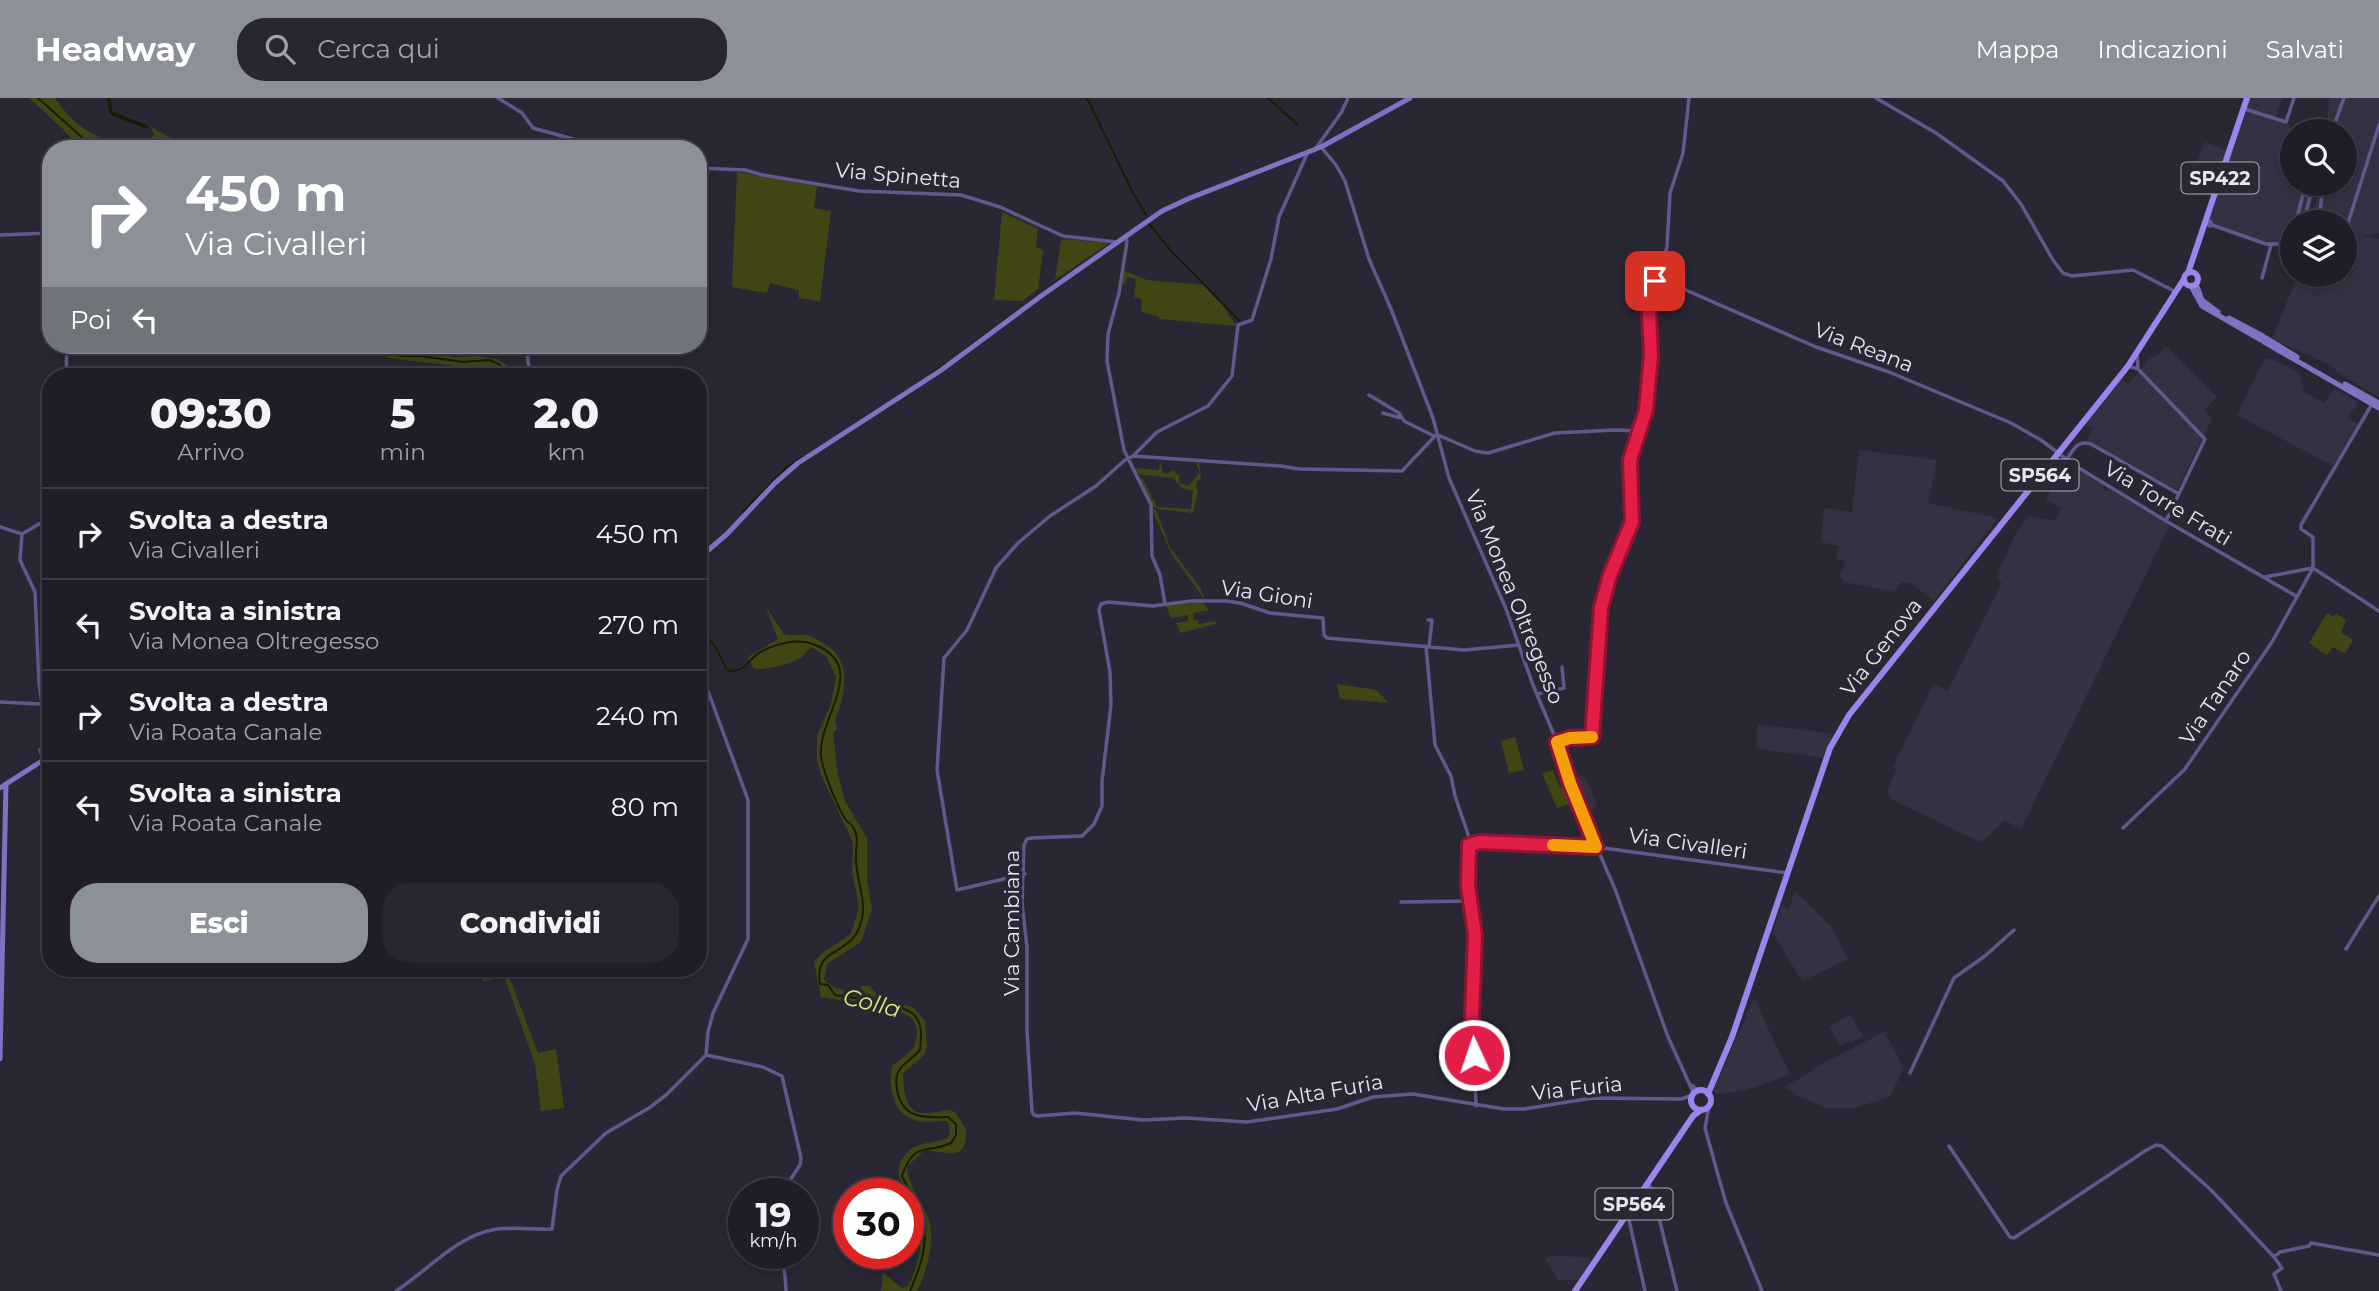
<!DOCTYPE html>
<html lang="it">
<head>
<meta charset="utf-8">
<style>
	body { margin:0; font-family:Montserrat,sans-serif; background:#282630; color:#f1f3f6; height:100vh; display:flex; flex-direction:column; font-size:26px; white-space:nowrap }
	* { box-sizing:border-box; margin:0 }
	p { font-size:23px; color:#a2a2a8 }
	.icon { flex:none; width:38px; height:38px; fill:none; stroke:currentColor; stroke-width:2; stroke-linecap:round; stroke-linejoin:round }
	.map { position:relative; flex:1; overflow:hidden }
	.panel { position:absolute; left:42px; top:270px; width:665px; height:609px; display:flex; flex-direction:column; background:#201d28; border-radius:28px; box-shadow:0 4px 10px #0003,0 0 0 2px #3d3b45 }
	.panel>* { flex:none }
	.hud { position:absolute; left:42px; top:42px; width:665px; height:214px; border-radius:28px; box-shadow:0 4px 10px #0003,0 0 0 2px #3d3b45; background:#8c9099; color:#fff; overflow:hidden }
	.tools { position:absolute; left:2280px; top:21px; display:grid; gap:14px }
	.tools a { display:grid; place-items:center; width:77px; height:77px; border-radius:50%; background:#201d28; box-shadow:0 4px 10px #0003,0 0 0 2px #3d3b45; font-size:35px }
	.speed { position:absolute; left:728px; top:1080px; display:flex; gap:14px; font-size:35px; font-weight:700; text-align:center }
	.speed>* { display:grid; place-content:center; width:91px; height:91px; border-radius:50%; background:#201d28; box-shadow:0 4px 10px #0003,0 0 0 2px #3d3b45; line-height:1 }
	.speed small { font-size:18px; font-weight:400 }
	.speed .limit { border:10px solid #d22; background:#fff; color:#111 }
	.pin { position:absolute; display:grid; place-items:center; width:60px; height:60px; color:#fff; margin:-30px; border-radius:14px; box-shadow:0 4px 10px #0006 }
	.me { position:absolute; width:77px; margin:-38px; rotate:357deg; stroke-linejoin:round; filter:drop-shadow(0 0 5px #0008) }
	.turn { display:flex; align-items:center; gap:24px; height:147px; padding:0 28px; font-size:32px }
	.turn .icon { width:91px; height:91px; stroke-width:2.5 }
	.turn b { display:block; font-size:49px; line-height:60px }
	.then { display:flex; align-items:center; height:66px; padding:0 28px; background:#0003; gap:14px; font-size:26px }
	.eta { display:flex; justify-content:space-evenly; align-items:center; height:119px; text-align:center }
	.eta b { font-size:42px; font-weight:800; line-height:49px }
	.cta { display:flex; gap:14px; margin-top:auto; padding:14px 28px }
	.cta a { flex:1; height:80px; border-radius:28px; background:#8c9099; color:#fff; font-size:28px; font-weight:800; line-height:80px; text-align:center }
	.cta a+a { background:#282630; color:#f1f3f6 }
	ul { padding:0; list-style:none }
	li { display:flex; align-items:center; gap:21px; height:91px; padding:0 28px; border-top:2px solid #3d3b45 }
	li div { flex:1 }
	li b { display:block; font-size:26px }
	li em { font-style:normal }
	header { display:flex; align-items:center; gap:42px; box-sizing:border-box; height:98px; padding:0 35px; background:#8c9099; color:#fff }
	header strong { font-size:33px }
	nav { display:flex; gap:38px; margin-inline-start:auto; font-size:24px }
	.search { width:490px; height:63px; background:#282630; display:flex; align-items:center; gap:18px; box-sizing:border-box; padding:0 24px; border-radius:28px; color:#a2a2a8; font-size:26px }
	.map>svg:first-child { display:block }
	.built { fill:#343144 }
	.green { fill:#414514 }
	.lines { fill:none; stroke-linecap:round; stroke-linejoin:round }
	.stream { stroke:#191c01; stroke-width:2 }
	.canal { stroke:#191c01; stroke-width:3.5 }
	.street { stroke:#62588b; stroke-width:3.5 }
	.secondary { stroke:#8271c2; stroke-width:5 }
	.primary { stroke:#9b84ec; stroke-width:6 }
	.route-casing { stroke:#92132f; stroke-width:18 }
	.route { stroke:#e11d48; stroke-width:12 }
	.slow { stroke:#f59e0b; stroke-width:12 }
	.labels { text-anchor:middle; dominant-baseline:central; stroke-width:7; stroke-linejoin:round; paint-order:stroke }
	.shield { fill:#2a2735; stroke:#aeadb8; stroke-width:2 }
	.shield-label { font-size:19px; font-weight:bold; fill:#e7e6f0 }
	.street-label { font-size:21px; fill:#e7e6f0; stroke:#2a2735 }
	.water-label { font-size:23px; font-style:italic; fill:#dde96f; stroke:#2a2735 }
</style>
</head>
<body>
<header>
<strong>Headway</strong>
<div class="search"><svg class="icon" aria-label="search" viewBox="0 0 24 24"><circle cx="10" cy="10" r="6"/><path d="M15 15l6 6"/></svg>Cerca qui</div>
<nav><a>Mappa</a><a>Indicazioni</a><a>Salvati</a></nav>
</header>
<div class="map">
<svg width="2379" height="1193" viewBox="0 0 2379 1193">
	<rect width="100%" height="100%" fill="#2a2735"/>
	<path class="built" d="M 2249,0 L 2282,0 L 2275,20 L 2290,27 L 2285,45 L 2292,49 L 2292,86 L 2316,86 L 2307,124 L 2292,124 L 2292,148 L 2269,149 L 2206,127 Z
		M 2329,0 L 2379,0 L 2379,135 L 2362,138 L 2379,141 L 2379,299 L 2338,275 L 2331,267 L 2272,241 L 2298,177 L 2345,177 L 2345,124 L 2311,124 L 2320,86 L 2345,86 L 2345,33 L 2327,33 Z
		M 2205,44 L 2227,52 L 2218,78 L 2195,69 Z
		M 2166,248 L 2217,299 L 2204,312 L 2212,321 L 2177,392 L 2087,342 L 2093,330 L 2086,326 L 2120,281 L 2128,287 L 2150,260 L 2155,259 Z
		M 2270,260 L 2300,275 L 2304,294 L 2324,305 L 2334,291 L 2358,304 L 2348,320 L 2358,326 L 2333,368 L 2237,317 L 2264,262 Z
		M 1859,352 L 1937,362 L 1928,405 L 1998,420 L 1934,503 L 1912,486 L 1902,484 L 1894,494 L 1844,484 L 1840,477 L 1846,463 L 1836,461 L 1839,448 L 1821,444 L 1824,410 L 1852,414 Z
		M 2060,361 L 2103,387 L 2104,391 L 2106,393 L 2108,391 L 2170,427 L 2021,731 L 2004,722 L 1982,745 L 1891,701 L 1887,693 L 1897,671 L 1893,669 L 1933,586 L 1948,593 L 2002,485 L 1997,481 L 1999,477 L 1997,476 L 2018,431 L 2029,418 L 2055,423 L 2062,410 L 2046,401 L 2055,386 L 2045,380 Z
		M 1758,626 L 1833,636 L 1822,660 L 1756,650 Z
		M 1572,676 L 1586,679 L 1597,709 L 1585,714 Z
		M 1795,793 L 1833,831 L 1848,861 L 1802,883 L 1773,835 L 1782,806 L 1788,813 Z
		M 1754,901 L 1790,976 L 1746,992 L 1717,996 L 1713,993 Z
		M 1850,917 L 1863,938 L 1850,945 L 1849,943 L 1840,947 L 1829,928 Z
		M 1884,934 L 1896,954 L 1903,971 L 1890,999 L 1853,1010 L 1826,1010 L 1797,998 L 1784,989 L 1813,973 L 1812,971 Z
		M 1551,1158 L 1588,1159 L 1591,1163 L 1579,1182 L 1558,1182 L 1545,1161 Z"/>
	<path class="green" d="M 29,0 L 55,0 C 76,32 110,53 148,43 L 154,37 L 151,29 L 191,51 L 80,51 L 63,31 Z
		M 737,74 L 817,88 L 814,110 L 831,113 L 820,203 L 799,200 L 799,192 L 770,185 L 767,195 L 732,189 Z
		M 1002,114 L 1038,131 L 1036,149 L 1043,152 L 1038,191 L 1022,203 L 994,202 Z
		M 1064,141 L 1109,145 L 1055,182 L 1061,143 Z
		M 1124,173 L 1147,182 L 1203,187 L 1223,208 L 1236,228 L 1160,221 L 1157,218 L 1141,214 L 1142,201 L 1134,199 L 1136,181 L 1127,179 L 1125,186 L 1122,186 Z
		M 379,247 L 391,247 L 402,252 L 420,249 L 454,259 L 478,258 L 497,261 L 507,267 L 514,278 L 503,278 L 496,271 L 487,269 L 463,269 L 390,260 L 384,258 Z
		M 1160,362 L 1163,375 L 1166,376 L 1174,372 L 1176,376 L 1179,377 L 1179,385 L 1189,388 L 1200,374 L 1196,365 L 1199,363 L 1201,381 L 1197,383 L 1196,389 L 1198,393 L 1193,415 L 1158,411 L 1152,408 L 1139,379 L 1143,381 L 1157,409 L 1191,411 L 1193,393 L 1183,391 L 1173,380 L 1138,376 L 1135,370 L 1159,372 Z
		M 1152,411 L 1156,412 L 1170,449 L 1201,491 L 1205,502 L 1171,455 Z
		M 1202,504 L 1209,512 L 1194,515 L 1193,522 L 1197,522 L 1199,526 L 1215,523 L 1216,526 L 1180,535 L 1176,525 L 1188,523 L 1188,517 L 1171,520 L 1166,508 Z
		M 766,509 L 784,536 C 791,539 798,536 806,537 C 813,538 820,543 826,547 C 854,564 844,598 835,623 L 837,630 L 833,635 L 838,677 L 845,703 L 867,740 L 867,782 L 872,811 L 861,844 L 827,866 L 824,881 C 832,892 847,894 860,892 L 861,888 L 870,888 L 877,897 L 914,910 L 925,923 L 927,948 L 925,955 L 920,961 L 903,975 C 904,992 903,1018 929,1015 C 936,1015 943,1012 951,1012 L 956,1015 L 966,1032 C 968,1066 943,1053 924,1052 L 907,1069 C 908,1087 921,1102 928,1119 C 936,1140 927,1174 917,1193 L 881,1193 L 883,1175 L 902,1190 L 908,1188 C 917,1172 923,1148 920,1130 C 917,1104 881,1075 910,1052 C 921,1044 934,1045 946,1041 L 950,1036 L 949,1025 L 945,1023 C 936,1023 926,1025 917,1023 C 893,1017 888,989 892,968 C 898,963 908,957 913,950 C 918,941 919,927 911,920 C 900,910 838,902 821,899 L 814,864 L 822,855 L 851,836 L 859,809 L 852,773 L 853,744 L 821,677 L 817,662 L 817,638 L 831,606 L 836,579 L 826,558 L 811,549 C 807,553 804,558 799,561 C 793,565 759,574 754,570 C 752,569 750,563 748,560 L 751,557 L 778,541 Z
		M 2327,515 L 2334,519 L 2336,515 L 2346,522 L 2341,534 L 2353,542 L 2345,556 L 2333,549 L 2327,557 L 2309,545 Z
		M 1337,586 L 1376,592 L 1389,605 L 1340,601 Z
		M 1515,639 L 1524,672 L 1509,675 L 1501,643 Z
		M 1553,672 L 1560,690 L 1563,689 L 1569,706 L 1557,710 L 1542,675 Z
		M 475,870 L 506,870 L 538,955 L 556,951 L 564,1010 L 541,1013 L 535,966 L 504,878 L 483,884 Z"/>
	<g class="lines">
		<path class="stream" d="M 38,0 L 86,43 L 100,51
			M 1087,0 L 1133,95 L 1146,117
			M 1268,0 L 1298,27
			M 1149,126 L 1172,154 L 1240,223
			M 383,247 L 389,254 L 401,258 L 421,258 L 463,264 L 489,262 L 499,266 L 509,278
			M 963,253 L 1062,180
			M 933,275 L 945,266
			M 743,414 L 787,369 L 805,358
			M 698,535 C 715,540 719,558 727,572 C 745,577 748,560 762,553 C 776,546 798,540 813,546 C 872,568 817,620 821,658 C 822,671 838,711 846,722 C 847,723 853,728 853,729 C 860,740 855,749 856,761 C 856,778 864,796 863,813 C 862,823 859,835 851,842 C 835,858 815,856 820,886 L 828,887 L 835,897 C 853,900 906,905 916,919 C 923,929 921,941 920,952 C 914,959 905,964 900,971 C 895,978 896,984 897,992 C 903,1021 923,1020 948,1019 L 956,1026 L 956,1037 L 951,1045 C 924,1057 915,1042 902,1078 C 928,1127 933,1140 910,1193"/>
		<path class="canal" d="M 109,0 L 111,14
			M 113,16 L 147,29"/>
		<path class="street" d="M 498,0 L 522,15 L 533,30 L 609,51
			M 1876,0 L 1936,35 L 2003,83 L 2021,106 L 2053,162 L 2063,175 L 2072,178 L 2133,172 L 2176,194
			M 2245,11 L 2286,24 L 2294,0
			M 2332,33 L 2344,0
			M 1321,49 L 1336,67 L 1345,83 L 1369,161 L 1391,211 L 1433,320 L 1449,380 L 1506,511 L 1533,587 L 1557,644 L 1577,704 L 1615,791 L 1668,939 L 1694,996
			M 1316,50 L 1341,15 L 1348,0
			M 698,70 L 745,72 L 763,77 L 859,93 L 961,97 L 1000,109 L 1063,138 L 1116,144
			M 2323,86 L 2320,114 L 2324,118 L 2348,125 L 2379,27
			M 2210,123 L 2212,126 L 2210,128 L 2207,125 Z
			M 2296,124 L 2303,96 L 2310,98 L 2304,124
			M 2212,127 L 2266,146 L 2292,146
			M 0,137 L 51,135
			M 1126,140 L 1127,144 L 1119,195 L 1108,236 L 1107,263 L 1124,352 L 1151,407 L 1152,458 L 1160,477 L 1165,506
			M 2291,146 L 2292,139
			M 1656,179 L 1816,249 L 1889,274 L 2011,325 L 2041,342 L 2074,367 L 2166,423 L 2296,498
			M 2262,180 L 2271,147
			M 526,247 L 530,278
			M 2137,256 L 2138,271
			M 2128,268 L 2138,271 L 2205,341 L 2166,423
			M 66,278 L 67,247
			M 1369,297 L 1399,315 L 1404,323 L 1434,338
			M 1383,315 L 1401,320
			M 1438,337 L 1475,353 L 1488,355 L 1555,335 L 1615,332 L 1638,333
			M 1133,358 L 1281,368 L 1299,371 L 1402,373 L 1435,338
			M 2067,361 C 2074,351 2077,342 2091,346 L 2179,396
			M 0,429 L 22,436
			M 22,436 L 20,462 L 35,494 L 39,586 L 45,626 L 51,640
			M 22,436 L 51,419
			M 2313,470 L 2313,439 L 2301,431 L 2301,427 L 2372,306
			M 2265,479 L 2313,470 L 2379,513
			M 1428,522 L 1432,522 L 1429,549
			M 1519,547 L 1464,552 L 1327,540 L 1324,537 L 1323,520 L 1270,515 L 1240,505 L 1226,503 L 1191,503 L 1153,508 L 1108,504 L 1101,506 L 1099,512 L 1110,574 L 1111,607 L 1102,683 L 1102,708 L 1094,726 L 1082,738 L 1031,740 L 1027,741 L 1024,747 L 1022,805 L 1027,849 L 1027,932 L 1032,1014 L 1034,1017 L 1038,1018 L 1075,1015 L 1143,1022 L 1186,1020 L 1247,1024 L 1337,1011 L 1373,999 L 1413,996 L 1504,1011 L 1524,1011 L 1592,1000 L 1681,1001 L 1693,997
			M 1426,548 L 1435,647 L 1451,678 L 1455,698 L 1471,745 L 1468,753 L 1468,787 L 1475,837 L 1472,918 L 1476,1008
			M 698,566 L 748,702 L 748,841 L 713,915 L 708,934 L 706,957
			M 1537,596 L 1564,590 L 1562,569
			M 0,604 L 41,606
			M 1557,644 L 1570,640 L 1592,639 L 1601,510 L 1610,476 L 1632,428 L 1630,362 L 1646,312 L 1651,257 L 1649,222 L 1651,202 L 1667,149 L 1670,95 L 1683,55 L 1689,0
			M 40,652 L 43,661
			M 2123,730 L 2185,671 L 2272,544 L 2313,470
			M 1471,745 L 1596,749 L 1788,775
			M 1025,776 L 957,792 L 937,672 L 944,560 L 967,532 L 996,470 L 1018,445 L 1050,418 L 1096,388 L 1125,362 L 1133,358 L 1157,334 L 1208,308 L 1232,278 L 1238,227 L 1252,222 L 1271,161 L 1279,119 L 1307,56
			M 1401,804 L 1470,803
			M 2346,851 L 2379,798
			M 706,957 L 763,969 L 782,978 L 801,1060 L 800,1067 L 781,1096
			M 1910,975 L 1954,880 L 1985,858 L 2014,832
			M 1692,987 L 1699,993
			M 1709,1008 L 1705,1030 L 1718,1077 L 1726,1105 L 1762,1193
			M 1949,1048 L 2010,1139 L 2014,1140 L 2145,1053 L 2156,1047 L 2162,1048 L 2211,1092 L 2274,1159 L 2282,1170 L 2274,1176 L 2281,1193
			M 1648,1086 L 1652,1091 L 1677,1193
			M 1625,1119 L 1629,1122 L 1645,1193
			M 779,1155 L 785,1177 L 786,1193
			M 2274,1159 L 2280,1154 L 2309,1148 L 2311,1145 L 2379,1157
			M 396,1193 C 427,1173 456,1139 492,1132 C 512,1128 532,1132 552,1131 L 557,1092 L 561,1078 L 606,1035 L 649,1010 L 666,997 L 706,957"/>
		<path class="secondary" d="M 2196,186 L 2202,202 L 2218,214
			M 2191,188 L 2202,208 L 2261,242
			M 2229,220 L 2263,238
			M 2266,240 L 2297,259
			M 2264,244 L 2379,310
			M 2345,286 L 2379,305
			M 698,461 L 727,436 L 775,385 L 798,365 L 940,273 L 1041,198 L 1162,113 L 1190,100 L 1321,49 L 1410,0
			M 0,690 L 51,657
			M 0,961 L 6,686"/>
		<path class="primary" d="M2184 181a7 7 0 1 1 14 0a7 7 0 1 1-14 0Z
			M 2188,175 L 2247,0
			M1691 1002a10 10 0 1 1 20 0a10 10 0 1 1-20 0Z
			M 1708,996 L 1732,939 L 1830,650 L 1849,617 L 2128,268 L 2184,181
			M 1575,1193 L 1693,1018 L 1701,1012"/>
	</g>
	<g class="lines">
		<g class="route-casing">
			<path id="route" d="M 1474,957 L 1472,918 L 1475,837 L 1468,788 L 1469,747 L 1479,744 L 1596,749 L 1570,685 L 1557,644 L 1570,640 L 1592,639 L 1601,510 L 1610,477 L 1632,424 L 1630,362 L 1646,312 L 1651,257 L 1649,216 L 1655,183"/>
		</g>
		<use href="#route" class="route"/>
		<path class="slow" d="M 1553,747 L 1596,749 L 1570,685 L 1557,644 L 1570,640 L 1592,639"/>
	</g>
	<g class="labels">
		<g class="shield">
			<rect x="2181.5" y="64.5" width="77" height="31" rx="5"/>
			<rect x="2001.5" y="361.5" width="77" height="31" rx="5"/>
			<rect x="1595.5" y="1090.5" width="77" height="31" rx="5"/>
		</g>
		<g class="shield-label">
			<text x="2220" y="80">SP422</text>
			<text x="2040" y="377">SP564</text>
			<text x="1634" y="1106">SP564</text>
		</g>
		<g class="street-label">
			<text transform="translate(898 77) rotate(5)">Via Spinetta</text>
			<text transform="translate(1864 249) rotate(21)">Via Reana</text>
			<text transform="translate(2168 405) rotate(31)">Via Torre Frati</text>
			<text transform="translate(1267 496) rotate(9)">Via Gioni</text>
			<text transform="translate(1515 499) rotate(68)">Via Monea Oltregesso</text>
			<text transform="translate(1881 549) rotate(-52)">Via Genova</text>
			<text transform="translate(2215 599) rotate(-56)">Via Tanaro</text>
			<text transform="translate(1688 745) rotate(8)">Via Civalleri</text>
			<text transform="translate(1011 825) rotate(-90)">Via Cambiana</text>
			<text transform="translate(1577 990) rotate(-6)">Via Furia</text>
			<text transform="translate(1315 995) rotate(-10)">Via Alta Furia</text>
		</g>
		<g class="water-label">
			<text transform="translate(872 905) rotate(14)">Colla</text>
		</g>
	</g>
</svg>
<div class="tools">
<a><svg class="icon" aria-label="search" viewBox="0 0 24 24"><circle cx="10" cy="10" r="6"/><path d="M15 15l6 6"/></svg></a>
<a><svg class="icon" aria-label="layers" viewBox="0 0 24 24"><path d="M12 4l9 5-9 5-9-5zM3 14l9 5 9-5"/></svg></a>
</div>
<div class="speed"><div>19<small>km/h</small></div><div class="limit">30</div></div>
<div class="pin" style="left:1655px;top:183px;background:#d93025"><svg class="icon" aria-label="arrive" viewBox="0 0 24 24"><path d="M6 21V4h12l-3 4 3 4H6"/></svg></div>
<svg class="me" style="left:1474px;top:957px" viewBox="-20 -20 40 40"><circle r="17" fill="#e11d48" stroke="#fff" stroke-width="3"/><path d="M0-11L8 9 0 5-8 9z" fill="#fff"/></svg>
<div class="hud">
<div class="turn"><svg class="icon" aria-label="right" viewBox="0 0 24 24"><path d="M7 20v-9h11M14 6l5 5-5 5"/></svg><div><b>450 m</b>Via Civalleri</div></div>
<div class="then">Poi<svg class="icon" aria-label="left" viewBox="0 0 24 24"><path d="M17 20v-9H6M10 6l-5 5 5 5"/></svg></div>
</div>
<section class="panel">
<div class="eta">
<div><b>09:30</b><p>Arrivo</p></div>
<div><b>5</b><p>min</p></div>
<div><b>2.0</b><p>km</p></div>
</div>
<ul>
<li><svg class="icon" aria-label="right" viewBox="0 0 24 24"><path d="M7 20v-9h11M14 6l5 5-5 5"/></svg><div><b>Svolta a destra</b><p>Via Civalleri</p></div><em>450 m</em></li>
<li><svg class="icon" aria-label="left" viewBox="0 0 24 24"><path d="M17 20v-9H6M10 6l-5 5 5 5"/></svg><div><b>Svolta a sinistra</b><p>Via Monea Oltregesso</p></div><em>270 m</em></li>
<li><svg class="icon" aria-label="right" viewBox="0 0 24 24"><path d="M7 20v-9h11M14 6l5 5-5 5"/></svg><div><b>Svolta a destra</b><p>Via Roata Canale</p></div><em>240 m</em></li>
<li><svg class="icon" aria-label="left" viewBox="0 0 24 24"><path d="M17 20v-9H6M10 6l-5 5 5 5"/></svg><div><b>Svolta a sinistra</b><p>Via Roata Canale</p></div><em>80 m</em></li>
</ul>
<div class="cta"><a>Esci</a><a>Condividi</a></div>
</section>
</div>
</body>
</html>
